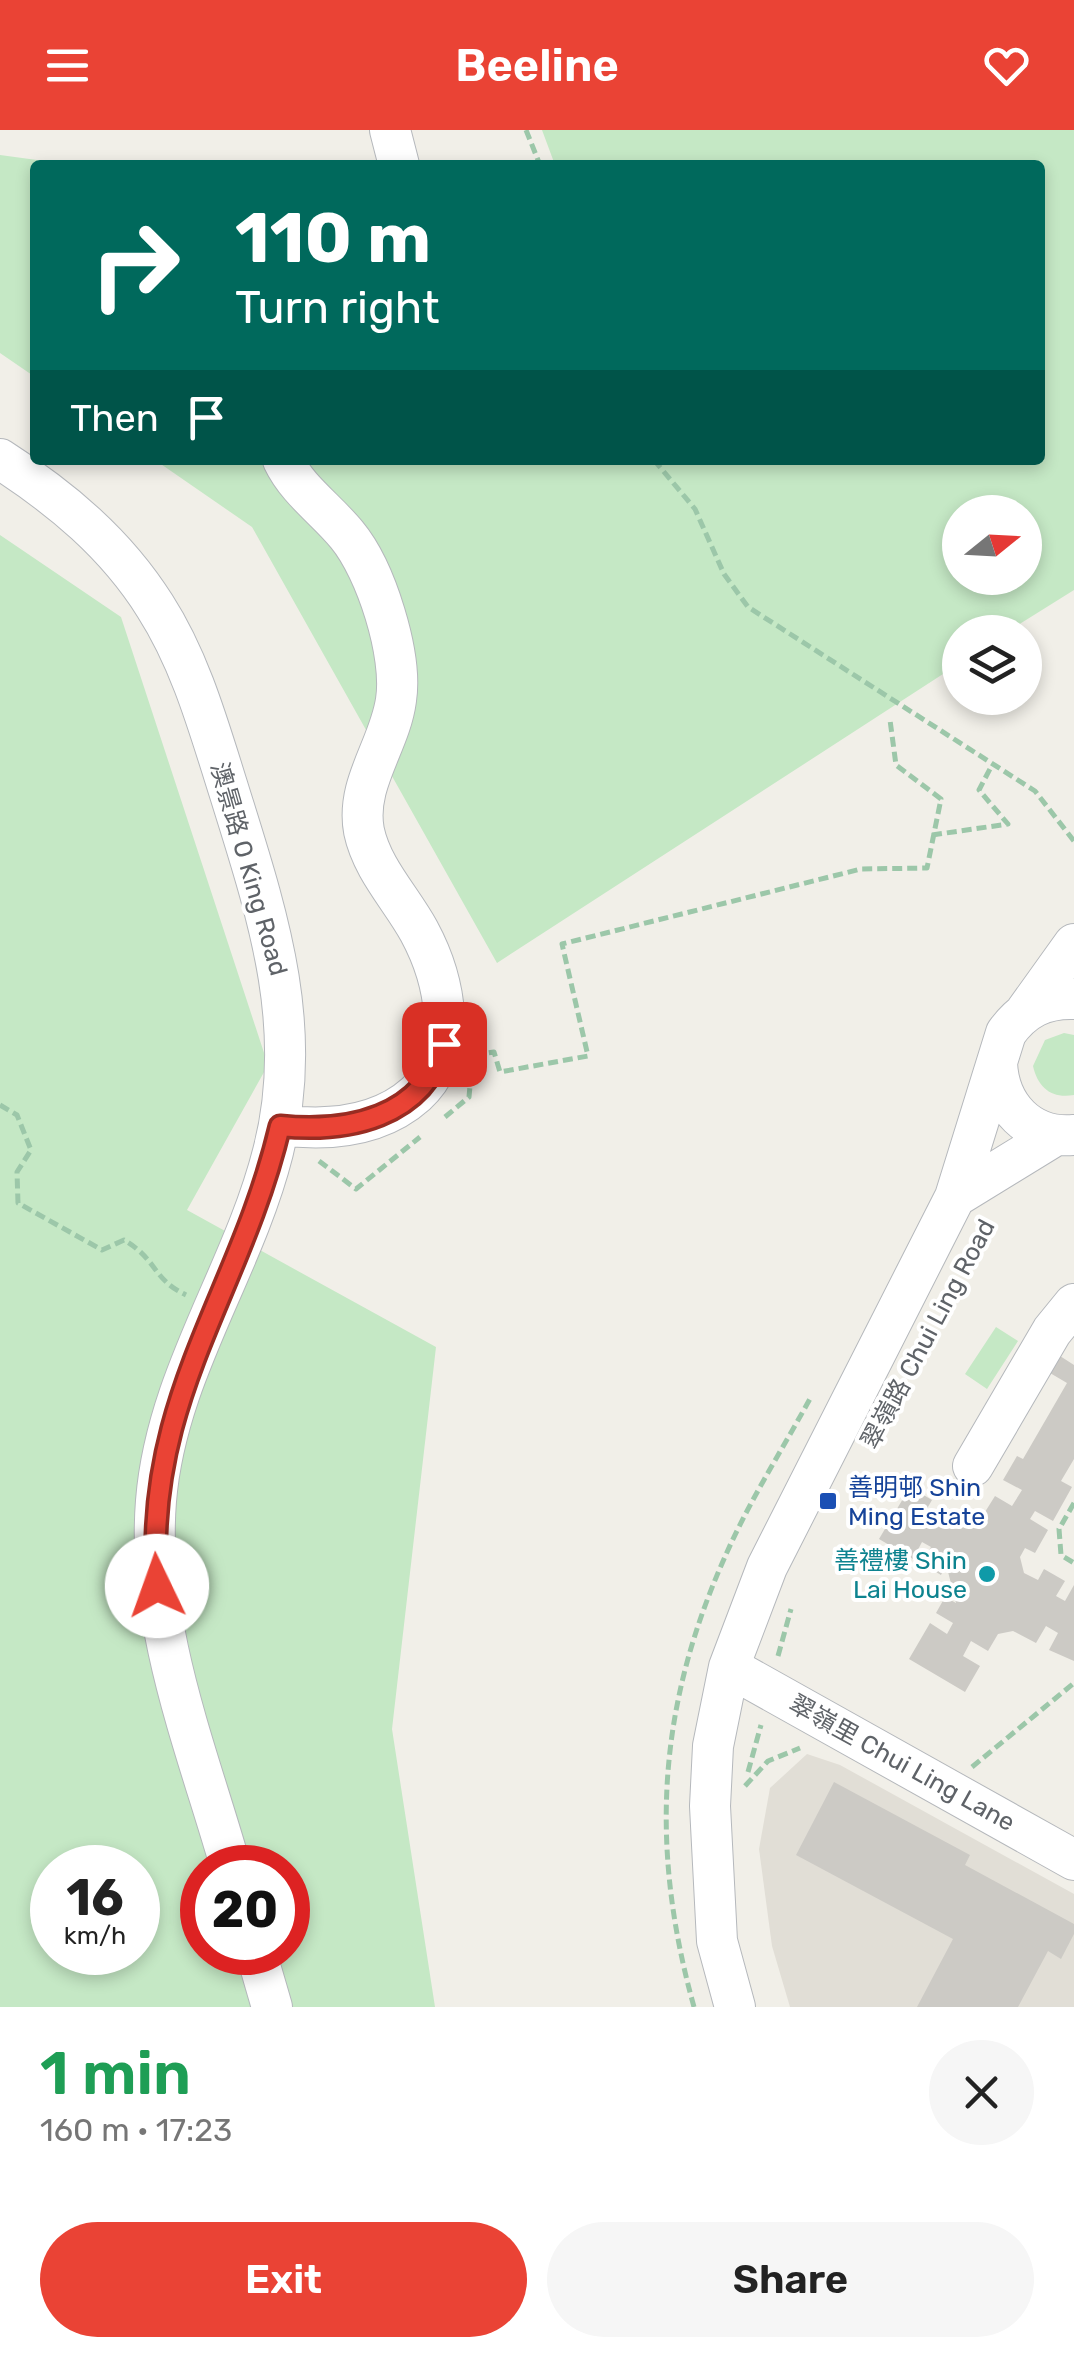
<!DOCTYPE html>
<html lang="en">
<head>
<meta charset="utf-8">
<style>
	body { margin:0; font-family:Rubik,"Noto Sans TC",sans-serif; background:#f6f6f6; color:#222; height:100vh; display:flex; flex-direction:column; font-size:38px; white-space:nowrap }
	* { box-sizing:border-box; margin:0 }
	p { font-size:32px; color:#767676 }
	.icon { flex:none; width:55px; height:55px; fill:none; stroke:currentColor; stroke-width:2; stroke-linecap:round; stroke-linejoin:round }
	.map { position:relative; height:1877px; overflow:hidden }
	.panel { display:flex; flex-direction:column; background:#fff; flex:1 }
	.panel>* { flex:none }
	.guide { position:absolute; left:30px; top:30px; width:1015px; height:305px; border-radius:10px; box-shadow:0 5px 15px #0003; background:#00695c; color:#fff; overflow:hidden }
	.needle { width:65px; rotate:72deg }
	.buttons { position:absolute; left:942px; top:365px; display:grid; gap:20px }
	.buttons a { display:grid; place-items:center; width:100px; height:100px; border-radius:50%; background:#fff; box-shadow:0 5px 15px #0003; font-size:50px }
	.speed { position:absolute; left:30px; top:1715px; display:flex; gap:20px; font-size:50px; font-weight:700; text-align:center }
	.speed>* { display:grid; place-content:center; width:130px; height:130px; border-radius:50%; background:#fff; box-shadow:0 5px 15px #0003; line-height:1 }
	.speed small { font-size:25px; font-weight:400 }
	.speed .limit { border:15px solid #d22; background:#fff; color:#111 }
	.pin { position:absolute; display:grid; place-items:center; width:85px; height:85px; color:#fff; margin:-42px; border-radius:20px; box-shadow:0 5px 15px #0006 }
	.me { position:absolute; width:110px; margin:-55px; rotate:357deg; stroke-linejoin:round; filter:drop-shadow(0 0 8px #0008) }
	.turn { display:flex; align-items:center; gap:35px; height:210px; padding:0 40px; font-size:45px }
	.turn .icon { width:130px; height:130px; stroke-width:2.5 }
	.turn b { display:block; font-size:70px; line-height:85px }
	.then { display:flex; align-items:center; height:95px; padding:0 40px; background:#0003; gap:20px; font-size:38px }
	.round { display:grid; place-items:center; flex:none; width:105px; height:105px; border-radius:52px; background:#f6f6f6 }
	.summary { display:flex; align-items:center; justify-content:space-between; height:170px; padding:0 40px }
	h1 { font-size:60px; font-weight:600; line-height:75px; color:#1e9e55 }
	.action { display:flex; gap:20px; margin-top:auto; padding:20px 40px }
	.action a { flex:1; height:115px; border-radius:60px; background:#ea4335; color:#fff; font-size:40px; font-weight:600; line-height:115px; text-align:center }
	.action a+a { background:#f6f6f6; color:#222 }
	header { display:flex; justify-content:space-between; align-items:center; height:130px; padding:0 40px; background:#ea4335; color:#fff; font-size:45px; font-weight:600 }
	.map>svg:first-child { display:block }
	.education { fill:#e1ded6 }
	.green { fill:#c5e8c5; fill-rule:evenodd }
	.building { fill:#cccac5 }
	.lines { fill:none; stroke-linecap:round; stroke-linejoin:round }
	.minor-casing { stroke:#b5b8bc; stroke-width:42 }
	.path { stroke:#9cc7a9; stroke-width:5; stroke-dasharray:10 5; stroke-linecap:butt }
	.minor { stroke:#fff; stroke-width:40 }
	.route-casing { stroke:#982c22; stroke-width:25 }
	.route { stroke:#ea4335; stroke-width:18 }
	.transit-dot { fill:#1a4fb4; stroke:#fff; stroke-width:4 }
	.culture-dot { fill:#0f9aa8; stroke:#fff; stroke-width:4 }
	.labels { text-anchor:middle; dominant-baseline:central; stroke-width:8; stroke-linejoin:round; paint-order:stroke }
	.street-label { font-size:25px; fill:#5f6368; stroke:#fff }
	.transit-label { font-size:25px; fill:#164399; stroke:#fff; text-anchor:start }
	.culture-label { font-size:25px; fill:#0d838f; stroke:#fff; text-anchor:end }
</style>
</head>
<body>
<header><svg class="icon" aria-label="menu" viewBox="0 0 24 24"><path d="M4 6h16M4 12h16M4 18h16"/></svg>Beeline<svg class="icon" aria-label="heart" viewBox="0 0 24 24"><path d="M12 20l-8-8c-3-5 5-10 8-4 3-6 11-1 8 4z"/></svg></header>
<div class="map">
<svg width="1074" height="1877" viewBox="0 0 1074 1877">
	<rect width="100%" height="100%" fill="#f1efe8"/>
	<path class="education" d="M 807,1624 L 840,1635 L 1074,1764 L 1074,1877 L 790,1877 L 772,1816 L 759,1719 L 770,1658 Z"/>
	<path class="green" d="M 542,0 L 1074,0 L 1074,460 L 1007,502 L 960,502 L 960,533 L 497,833 L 252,397 L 155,330 L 1040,330 L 1040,35 L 555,35 ZM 960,382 L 1025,382 L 1025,448 L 960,448 Z
		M 0,25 L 74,35 L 35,35 L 35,247 L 0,223 Z
		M 0,405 L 121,487 L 268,935 L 187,1080 L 436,1217 L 392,1599 L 435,1877 L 0,1877 ZM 52,1738 L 138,1738 L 138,1822 L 52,1822 ZM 202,1738 L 288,1738 L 288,1822 L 202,1822 Z
		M 1064,903 L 1074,905 L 1074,965 C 1052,969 1038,958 1033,936 L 1045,910 Z
		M 996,1197 L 1018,1211 L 987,1259 L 965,1244 Z"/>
	<path class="building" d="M 1060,1226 L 1074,1235 L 1074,1329 L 1061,1351 L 1072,1357 L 1053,1391 L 1035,1381 L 1030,1389 L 1048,1400 L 1035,1423 L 1025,1418 L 1020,1427 L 1024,1443 L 1038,1450 L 1044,1439 L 1065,1451 L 1056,1466 L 1065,1471 L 1074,1455 L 1074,1531 L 1049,1520 L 1058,1503 L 1046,1496 L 1036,1513 L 1013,1501 L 998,1504 L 988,1521 L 971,1511 L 963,1526 L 980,1536 L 965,1562 L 909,1529 L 930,1493 L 947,1504 L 953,1493 L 936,1483 L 945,1467 L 956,1473 L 946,1434 L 941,1445 L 921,1433 L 931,1417 L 922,1412 L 913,1429 L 879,1409 L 910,1357 L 932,1370 L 921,1389 L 934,1396 L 945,1378 L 971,1393 L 980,1390 L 995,1366 L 1012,1376 L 1022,1360 L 1003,1350 L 1017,1326 L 1023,1329 L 1067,1253 L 1050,1243 Z
		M 834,1652 L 970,1725 L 965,1735 L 1074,1794 L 1074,1804 L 1061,1829 L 1048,1821 L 1018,1877 L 917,1877 L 953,1809 L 796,1725 Z"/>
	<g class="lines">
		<g class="minor-casing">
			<path id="minor" d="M 390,0 L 399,35
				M 0,329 C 61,368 116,414 155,476 C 191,532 209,598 229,661 C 266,780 306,896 273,1022 C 243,1141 166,1245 156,1371 C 146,1496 197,1619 231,1738
				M 1026,881 L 1074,814
				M 997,933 C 999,976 1029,1009 1074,1005
				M 280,995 C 327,1001 378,998 416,964 C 461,923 445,849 419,801 C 401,768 372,739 364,701 C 355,654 390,615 396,570 C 403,525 376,440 347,405 C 326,379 298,361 283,330
				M 955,1067 L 1056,1005
				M 973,1336 L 1052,1201 L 1074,1174
				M 729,1537 L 1074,1730
				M 256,1822 L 272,1877
				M 735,1877 L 717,1811 L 710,1676 L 713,1616 L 729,1537 L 767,1437 L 955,1067 L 1006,903 C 1023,879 1044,868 1074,869"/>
		</g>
		<path class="path" d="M 526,0 L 540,35
			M 654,330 L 695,379 L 724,444 L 748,477 L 1035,661 L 1074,711
			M 932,705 L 1008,694 L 979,660 L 992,635
			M 474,925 L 494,922 L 500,942 L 588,926 L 562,814 L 861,739 L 927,738 L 941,669 L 896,635 L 890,590
			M 0,975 L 17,985 L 31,1020 L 17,1042 L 18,1073 L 102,1120 L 124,1110 C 158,1130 152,1149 186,1165
			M 445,987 L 469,967 L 471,945
			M 319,1031 L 356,1059 L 420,1007
			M 1074,1373 L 1059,1399 L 1061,1425 L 1074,1433
			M 778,1526 L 791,1479
			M 972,1637 L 1074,1553
			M 748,1642 L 761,1595
			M 745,1656 L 768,1631 L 800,1618
			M 694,1877 C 650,1719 657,1580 724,1429 C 748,1373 782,1320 811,1267"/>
		<use href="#minor" class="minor"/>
	</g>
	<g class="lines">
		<g class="route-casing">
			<path id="route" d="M 157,1456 C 143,1269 240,1165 280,996 C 347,1003 424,988 444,914"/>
		</g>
		<use href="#route" class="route"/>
	</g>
	<rect class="transit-dot" x="818" y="1361" width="20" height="20" rx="5"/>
	<circle class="culture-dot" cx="987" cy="1444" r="10"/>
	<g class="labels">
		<g class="street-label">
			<text transform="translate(249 739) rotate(74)">澳景路 O King Road</text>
			<text transform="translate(928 1204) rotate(-62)">翠嶺路 Chui Ling Road</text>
			<text transform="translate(902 1633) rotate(29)">翠嶺里 Chui Ling Lane</text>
		</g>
		<g class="transit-label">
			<text x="848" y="1357">善明邨 Shin<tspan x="848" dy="29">Ming Estate</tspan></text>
		</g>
		<g class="culture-label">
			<text x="967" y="1430">善禮樓 Shin<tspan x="967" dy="29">Lai House</tspan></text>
		</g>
	</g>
</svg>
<div class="buttons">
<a><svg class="needle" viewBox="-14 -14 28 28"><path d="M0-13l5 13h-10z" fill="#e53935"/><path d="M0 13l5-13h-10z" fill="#767676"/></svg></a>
<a><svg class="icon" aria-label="layers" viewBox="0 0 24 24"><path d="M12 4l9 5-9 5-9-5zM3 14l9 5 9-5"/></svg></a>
</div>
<div class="speed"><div>16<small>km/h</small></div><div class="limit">20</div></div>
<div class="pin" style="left:444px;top:914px;background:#d93025"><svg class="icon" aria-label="arrive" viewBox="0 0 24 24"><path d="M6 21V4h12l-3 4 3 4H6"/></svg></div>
<svg class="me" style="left:157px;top:1456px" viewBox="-20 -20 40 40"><circle r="19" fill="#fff"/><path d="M0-13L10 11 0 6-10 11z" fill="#ea4335"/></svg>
<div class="guide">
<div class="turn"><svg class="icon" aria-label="right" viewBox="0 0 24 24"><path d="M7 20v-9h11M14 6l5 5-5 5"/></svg><div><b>110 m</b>Turn right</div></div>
<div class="then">Then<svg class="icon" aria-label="arrive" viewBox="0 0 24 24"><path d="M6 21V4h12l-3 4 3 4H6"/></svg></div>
</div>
</div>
<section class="panel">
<div class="summary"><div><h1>1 min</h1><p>160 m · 17:23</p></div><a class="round"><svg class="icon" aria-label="close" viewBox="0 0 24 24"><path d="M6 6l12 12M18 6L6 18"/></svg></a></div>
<div class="action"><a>Exit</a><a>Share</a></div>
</section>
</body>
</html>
